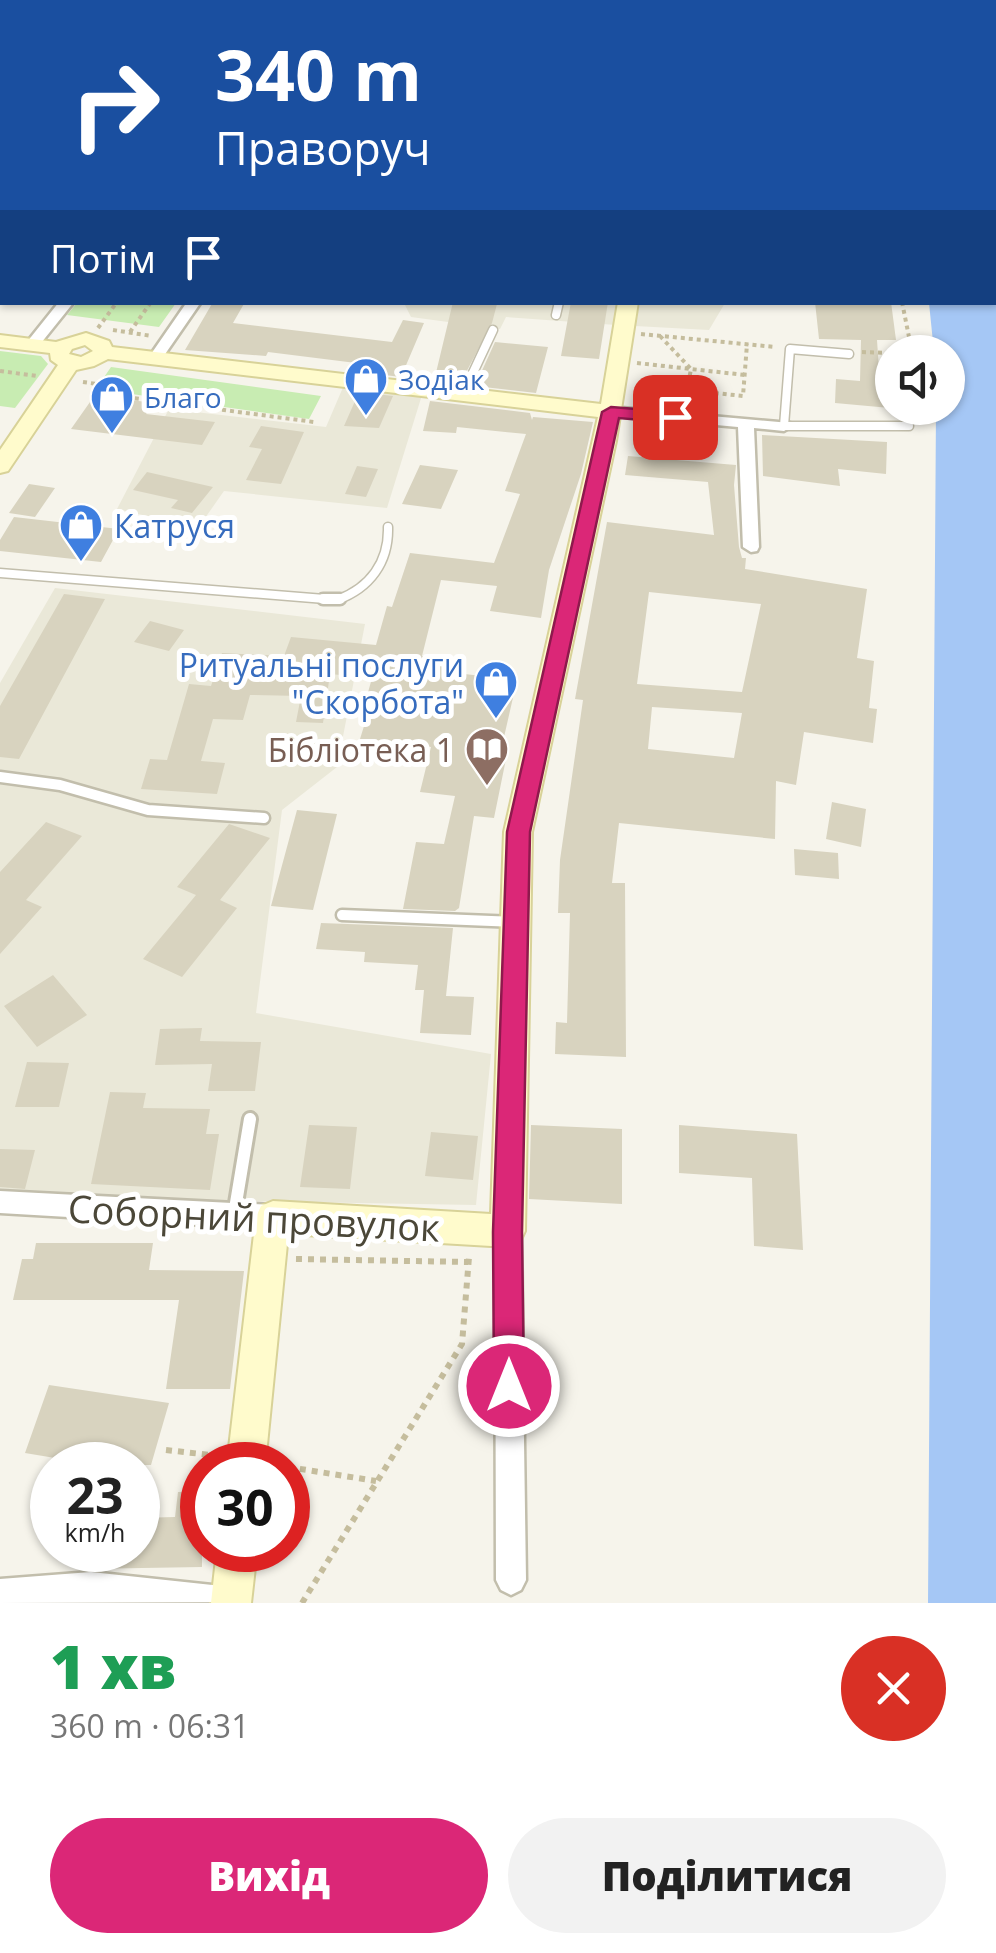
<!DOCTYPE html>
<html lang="uk">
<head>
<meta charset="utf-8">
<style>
	body { margin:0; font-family:"Open Sans",sans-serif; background:#f2f2f2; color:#222; height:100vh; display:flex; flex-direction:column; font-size:38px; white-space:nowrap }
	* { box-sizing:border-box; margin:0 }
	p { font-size:32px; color:#767676 }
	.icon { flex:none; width:55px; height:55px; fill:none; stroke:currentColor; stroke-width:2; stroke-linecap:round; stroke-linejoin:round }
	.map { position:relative; height:1603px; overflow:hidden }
	.panel { display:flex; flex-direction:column; background:#fff; flex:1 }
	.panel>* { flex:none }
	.guide { position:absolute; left:0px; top:0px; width:998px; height:305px; box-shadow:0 2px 8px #0004; background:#1a4fa0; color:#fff; overflow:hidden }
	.controls { position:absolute; left:875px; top:335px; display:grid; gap:20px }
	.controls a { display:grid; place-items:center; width:90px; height:90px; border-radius:50%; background:#fff; box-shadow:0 2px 8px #0004; font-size:50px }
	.speed { position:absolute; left:30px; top:1442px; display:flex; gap:20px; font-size:50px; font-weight:700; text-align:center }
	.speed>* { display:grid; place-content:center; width:130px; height:130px; border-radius:50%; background:#fff; box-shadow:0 2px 8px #0004; line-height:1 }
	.speed small { font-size:25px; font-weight:400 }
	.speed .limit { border:15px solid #d22; background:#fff; color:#111 }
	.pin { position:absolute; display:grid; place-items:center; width:85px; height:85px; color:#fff; margin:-42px; border-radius:20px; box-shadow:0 5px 15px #0006 }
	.me { position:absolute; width:110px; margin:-55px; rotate:0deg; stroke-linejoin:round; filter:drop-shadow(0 0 8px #0008) }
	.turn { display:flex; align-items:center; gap:35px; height:210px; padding:0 50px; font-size:45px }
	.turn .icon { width:130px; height:130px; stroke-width:2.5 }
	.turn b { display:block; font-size:70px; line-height:85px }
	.then { display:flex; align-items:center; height:95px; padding:0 50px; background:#0003; gap:20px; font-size:38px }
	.round { display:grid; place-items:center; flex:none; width:105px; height:105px; border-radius:52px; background:#f2f2f2 }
	.headline { display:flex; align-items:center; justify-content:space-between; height:170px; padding:0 50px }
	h1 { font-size:60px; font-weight:800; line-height:75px; color:#1e9e55 }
	.primary-button { display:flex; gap:20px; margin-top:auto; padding:20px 50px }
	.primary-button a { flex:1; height:115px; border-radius:60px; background:#db2777; color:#fff; font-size:40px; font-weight:800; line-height:115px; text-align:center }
	.primary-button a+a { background:#f2f2f2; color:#222 }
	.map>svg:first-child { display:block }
	.residential { fill:#eae8d8 }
	.green { fill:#c8ecb2 }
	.water { fill:#a5c7f5 }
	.building { fill:#d8d3bf; fill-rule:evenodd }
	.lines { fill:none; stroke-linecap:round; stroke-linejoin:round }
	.lane-far2-casing { stroke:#c2beac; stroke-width:11 }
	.lane-far1-casing { stroke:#c2beac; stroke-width:15 }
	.lane-casing { stroke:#c2beac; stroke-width:18 }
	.street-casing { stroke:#c2beac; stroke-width:5 }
	.secondary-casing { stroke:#d8d298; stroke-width:4 }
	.path-far1 { stroke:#c5bd9d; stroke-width:4; stroke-dasharray:4 4; stroke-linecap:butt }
	.path { stroke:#c5bd9d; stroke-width:6; stroke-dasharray:6 6; stroke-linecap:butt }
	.lane-far2 { stroke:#fff; stroke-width:8 }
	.lane-far1 { stroke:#fff; stroke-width:10 }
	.lane { stroke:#fff; stroke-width:12 }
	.street { fill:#fff; fill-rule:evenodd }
	.secondary { fill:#fffbcc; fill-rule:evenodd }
	.route { fill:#db2777; stroke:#8e194d; stroke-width:2.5 }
	.labels { text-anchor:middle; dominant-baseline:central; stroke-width:10; stroke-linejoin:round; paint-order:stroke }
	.far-shop-label { font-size:28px; fill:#366cbe; stroke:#fff; text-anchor:start }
	.shop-label { font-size:32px; fill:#366cbe; stroke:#fff; text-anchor:start }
	.education-label { font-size:32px; fill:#785e54; stroke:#fff; text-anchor:end }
	.near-street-label { font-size:38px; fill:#4b4738; stroke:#fff }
</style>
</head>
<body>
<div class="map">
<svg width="996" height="1603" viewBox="0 0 996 1603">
	<rect width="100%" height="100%" fill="#f6f4eb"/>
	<path class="residential" d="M 404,303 L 619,303 L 616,325 L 506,317 L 500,329 L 411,317 Z
		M 640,303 L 640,302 L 725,303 L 709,330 L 635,326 Z
		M 344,385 L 422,395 L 387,508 L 224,491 L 198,528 L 117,509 L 169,409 L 326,427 Z
		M 55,588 L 365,624 L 337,767 L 282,810 L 256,1013 L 491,1054 L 476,1205 L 0,1197 L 0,683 Z"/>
	<path class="green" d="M 77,303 L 77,302 L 176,303 L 159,327 L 67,315 Z
		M 0,351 L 41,356 L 48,364 L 15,408 L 0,406 Z
		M 111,367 L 321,396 L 309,419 L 96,389 Z"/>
	<path class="water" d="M 996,148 L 996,1603 L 928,1603 L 936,408 L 948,408 L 948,352 L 934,352 L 929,303 L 995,302 Z"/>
	<path class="building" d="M 213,302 L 245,302 L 233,323 L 392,342 L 403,320 L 424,323 L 401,377 L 368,373 L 372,365 L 268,352 L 266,356 L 185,350 Z
		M 453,302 L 497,304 L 492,323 L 460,384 L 434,381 Z
		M 571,302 L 608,302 L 599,359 L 561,356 Z
		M 815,302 L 891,302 L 896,340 L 877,340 L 880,384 L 890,385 L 890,408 L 835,403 L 836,379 L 860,381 L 861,340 L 819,339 Z
		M 495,342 L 548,347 L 536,393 L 475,386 Z
		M 359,392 L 393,396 L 379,428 L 344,426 Z
		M 123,399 L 154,403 L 146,414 L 215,422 L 202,445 L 71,429 L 90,402 L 118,406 Z
		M 430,401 L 530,413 L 532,420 L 533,417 L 593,422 L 581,474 L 549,570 L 541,618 L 490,611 L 497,586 L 441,580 L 422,656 L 459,659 L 456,673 L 517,680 L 499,759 L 506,759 L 494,818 L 474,816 L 459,908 L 455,911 L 403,909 L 416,842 L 444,844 L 455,796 L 420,792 L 431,747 L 360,739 L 373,697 L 367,696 L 372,678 L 330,674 L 323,723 L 296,722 L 301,696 L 250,695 L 243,720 L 213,719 L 201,761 L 225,763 L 217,794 L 141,789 L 150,759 L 167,760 L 189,684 L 211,686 L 222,653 L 284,656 L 291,637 L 376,645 L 387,606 L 392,607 L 410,553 L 494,563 L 520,494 L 505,491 L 526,434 L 457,427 L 456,433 L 423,431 Z
		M 261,426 L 304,432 L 281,484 L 246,480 L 262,449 L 249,447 Z
		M 762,435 L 887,442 L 886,474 L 838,469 L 840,486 L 763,476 Z
		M 628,456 L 736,465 L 734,485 L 739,547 L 742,558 L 746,558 L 745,569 L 867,589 L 857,658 L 874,661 L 869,708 L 877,709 L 873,743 L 804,732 L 796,785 L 776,781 L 775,839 L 619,823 L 612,883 L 625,883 L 626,1057 L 555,1054 L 556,1022 L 567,1023 L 570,913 L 558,913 L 560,860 L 583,700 L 575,699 L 607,522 L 714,535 L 708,482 L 625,475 ZM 649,592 L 761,604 L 742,692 L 637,684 ZM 652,707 L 742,713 L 734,758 L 648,749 Z
		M 420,465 L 458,470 L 441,509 L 402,504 Z
		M 357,466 L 378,469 L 366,497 L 345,494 Z
		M 147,472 L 213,487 L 192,513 L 171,508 L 178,500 L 133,490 Z
		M 29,484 L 55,488 L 35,517 L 9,513 Z
		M 14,517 L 119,529 L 101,562 L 0,551 L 0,540 Z
		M 64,594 L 105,599 L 19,759 L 0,757 L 0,706 Z
		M 150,621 L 184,630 L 169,651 L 134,642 Z
		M 832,802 L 866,809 L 861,847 L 826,839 Z
		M 297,810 L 337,814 L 313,910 L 271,906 Z
		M 46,822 L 82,836 L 26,900 L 42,907 L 0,954 L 0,872 Z
		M 229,824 L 270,838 L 220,900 L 237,908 L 182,977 L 143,959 L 196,895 L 177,887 Z
		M 794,849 L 838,853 L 839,879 L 795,875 Z
		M 321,923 L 453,928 L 446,996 L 474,997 L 471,1035 L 420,1033 L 424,990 L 415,990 L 418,965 L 364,962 L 365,952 L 316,949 Z
		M 53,975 L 87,1015 L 37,1047 L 4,1006 Z
		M 202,1028 L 200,1041 L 261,1042 L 255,1091 L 208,1091 L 212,1064 L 155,1065 L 160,1029 Z
		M 27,1062 L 69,1063 L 59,1107 L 15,1107 Z
		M 110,1092 L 146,1093 L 143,1108 L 210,1109 L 206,1134 L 219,1134 L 210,1190 L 91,1184 Z
		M 309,1125 L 357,1127 L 350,1189 L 300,1187 Z
		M 531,1125 L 622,1129 L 622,1204 L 529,1199 Z
		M 679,1125 L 797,1134 L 803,1250 L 754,1246 L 752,1178 L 679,1173 Z
		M 431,1132 L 478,1136 L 473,1180 L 425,1176 Z
		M 0,1149 L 35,1150 L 25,1189 L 0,1187 Z
		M 36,1243 L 153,1243 L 149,1270 L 244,1271 L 230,1389 L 166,1389 L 179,1300 L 13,1300 L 22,1259 L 33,1259 Z
		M 49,1385 L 169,1403 L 151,1465 L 97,1465 L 25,1453 Z
		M 202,1491 L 202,1567 L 82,1569 L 85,1550 L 138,1550 L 138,1518 L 175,1517 L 178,1492 Z"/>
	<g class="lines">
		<g class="lane-far2-casing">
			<path id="lane-far2" d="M 556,315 L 559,302
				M 849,354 L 790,349 L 784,426 L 909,426
				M 463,394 L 493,330
				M 0,573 L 337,600 C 370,588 389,562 388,527"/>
		</g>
		<g class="lane-far1-casing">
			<path id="lane-far1" d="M 323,599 L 340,599
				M 0,777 L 60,785 L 148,810 L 264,818
				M 342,915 L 514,922"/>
		</g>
		<g class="lane-casing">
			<path id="lane" d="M 234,1215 L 250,1119"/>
		</g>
		<g class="street-casing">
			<path id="street" d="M 746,0 L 756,0 L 756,2 L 746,2 Z
				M 59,302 L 74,302 L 37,348 L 27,348 L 27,342 Z
				M 187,302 L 201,302 L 161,360 L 151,360 L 149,357 Z
				M 611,407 L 790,423 L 792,426 L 784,431 L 754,428 L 759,547 L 757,551 L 751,552 L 743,547 L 738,427 L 606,415 L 606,409 Z
				M 0,1191 L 273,1205 L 282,1209 L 285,1217 L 282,1225 L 273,1229 L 0,1213 Z
				M 508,1219 L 517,1223 L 521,1231 L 526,1580 L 521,1590 L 511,1595 L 501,1590 L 496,1580 L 495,1231 L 499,1223 Z
				M 91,1572 L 231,1587 L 241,1592 L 246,1602 L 0,1603 L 0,1579 Z"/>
		</g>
		<g class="secondary-casing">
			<path id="secondary" d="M 344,0 L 345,2 L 327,1 L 327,0 Z
				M 618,302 L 638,302 L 616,441 L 532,832 L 525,1231 L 520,1242 L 508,1247 L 288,1234 L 265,1465 L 227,1465 L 256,1217 L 261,1206 L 273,1201 L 491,1214 L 504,832 L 598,417 L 108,359 L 94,366 L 76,370 L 8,471 L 0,473 L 0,450 L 58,365 L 51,360 L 50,353 L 0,347 L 0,335 L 56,342 L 86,333 L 109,341 L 112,347 L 601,404 ZM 85,345 L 93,351 L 81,357 L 69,354 L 72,349 Z
				M 217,1550 L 257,1550 L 251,1603 L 211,1603 Z"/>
		</g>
		<path class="path-far1" d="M 902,302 L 912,352
			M 98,328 L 117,302
			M 113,330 L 152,336
			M 130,332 L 151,302
			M 641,334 L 775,347
			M 660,336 L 691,369 L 687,390
			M 862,352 L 892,353
			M 637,363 L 745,375
			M 0,371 L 37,376
			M 83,382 L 104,385 L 118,396 L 314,422
			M 669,399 L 687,390 L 743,396 L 747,344"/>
		<path class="path" d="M 296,1259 L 468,1262
			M 166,1450 L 219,1456
			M 288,1467 L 376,1481
			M 302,1603 L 462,1344 L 469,1257"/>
		<use href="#lane-far2" class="lane-far2"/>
		<use href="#lane-far1" class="lane-far1"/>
		<use href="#lane" class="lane"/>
		<use href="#street" class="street"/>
		<use href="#secondary" class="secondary"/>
	</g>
	<path class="route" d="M 611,407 L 675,412 L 684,417 L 675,423 L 619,418 L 530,832 L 522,1232 L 524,1386 L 520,1397 L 509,1402 L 498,1397 L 494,1386 L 493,1232 L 507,832 L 602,412 Z"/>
	<defs>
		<g id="shop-pin" transform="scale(2.25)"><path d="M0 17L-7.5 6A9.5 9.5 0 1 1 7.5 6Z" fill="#3f7fe0" stroke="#fff"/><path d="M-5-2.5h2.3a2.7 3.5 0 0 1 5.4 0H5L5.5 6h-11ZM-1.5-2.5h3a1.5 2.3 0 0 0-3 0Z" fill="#fff"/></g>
		<g id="library-pin" transform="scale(2.25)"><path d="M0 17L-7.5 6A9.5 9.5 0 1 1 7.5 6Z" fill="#8d6e63" stroke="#fff"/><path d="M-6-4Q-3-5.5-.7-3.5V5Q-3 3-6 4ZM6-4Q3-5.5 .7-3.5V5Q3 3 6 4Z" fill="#fff"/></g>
	</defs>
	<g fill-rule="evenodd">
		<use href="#shop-pin" x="366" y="379"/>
		<use href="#shop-pin" x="112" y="397"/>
		<use href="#shop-pin" x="81" y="525"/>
		<use href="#shop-pin" x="496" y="682"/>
		<use href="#library-pin" x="487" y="749"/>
	</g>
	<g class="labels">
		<g class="far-shop-label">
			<text x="398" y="379">Зодіак</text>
			<text x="144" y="397">Благо</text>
		</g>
		<g class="shop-label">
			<text x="114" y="525">Катруся</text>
			<text x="464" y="664" text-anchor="end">Ритуальні послуги<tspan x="464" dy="37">"Скорбота"</tspan></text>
		</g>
		<g class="education-label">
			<text x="454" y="749">Бібліотека 1</text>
		</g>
		<g class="near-street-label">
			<text transform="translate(254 1217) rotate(3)">Соборний провулок</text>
		</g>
	</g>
</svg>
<div class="controls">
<a><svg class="icon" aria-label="sound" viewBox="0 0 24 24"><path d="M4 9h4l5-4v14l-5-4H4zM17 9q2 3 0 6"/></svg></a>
</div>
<div class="speed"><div>23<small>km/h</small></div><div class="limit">30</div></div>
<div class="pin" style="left:675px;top:417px;background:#d93025"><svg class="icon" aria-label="arrive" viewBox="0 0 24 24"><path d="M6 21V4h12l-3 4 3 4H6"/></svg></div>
<svg class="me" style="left:509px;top:1386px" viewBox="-20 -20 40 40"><circle r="17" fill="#db2777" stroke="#fff" stroke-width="3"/><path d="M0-11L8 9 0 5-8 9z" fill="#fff"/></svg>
<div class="guide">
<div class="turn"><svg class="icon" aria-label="right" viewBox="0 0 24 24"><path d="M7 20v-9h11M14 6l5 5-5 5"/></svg><div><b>340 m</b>Праворуч</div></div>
<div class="then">Потім<svg class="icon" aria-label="arrive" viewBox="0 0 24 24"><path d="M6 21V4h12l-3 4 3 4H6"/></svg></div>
</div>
</div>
<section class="panel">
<div class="headline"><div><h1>1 хв</h1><p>360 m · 06:31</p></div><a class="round" style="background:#d93025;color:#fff"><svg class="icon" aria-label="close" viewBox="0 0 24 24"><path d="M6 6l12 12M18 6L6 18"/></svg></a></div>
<div class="primary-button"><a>Вихід</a><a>Поділитися</a></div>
</section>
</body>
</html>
